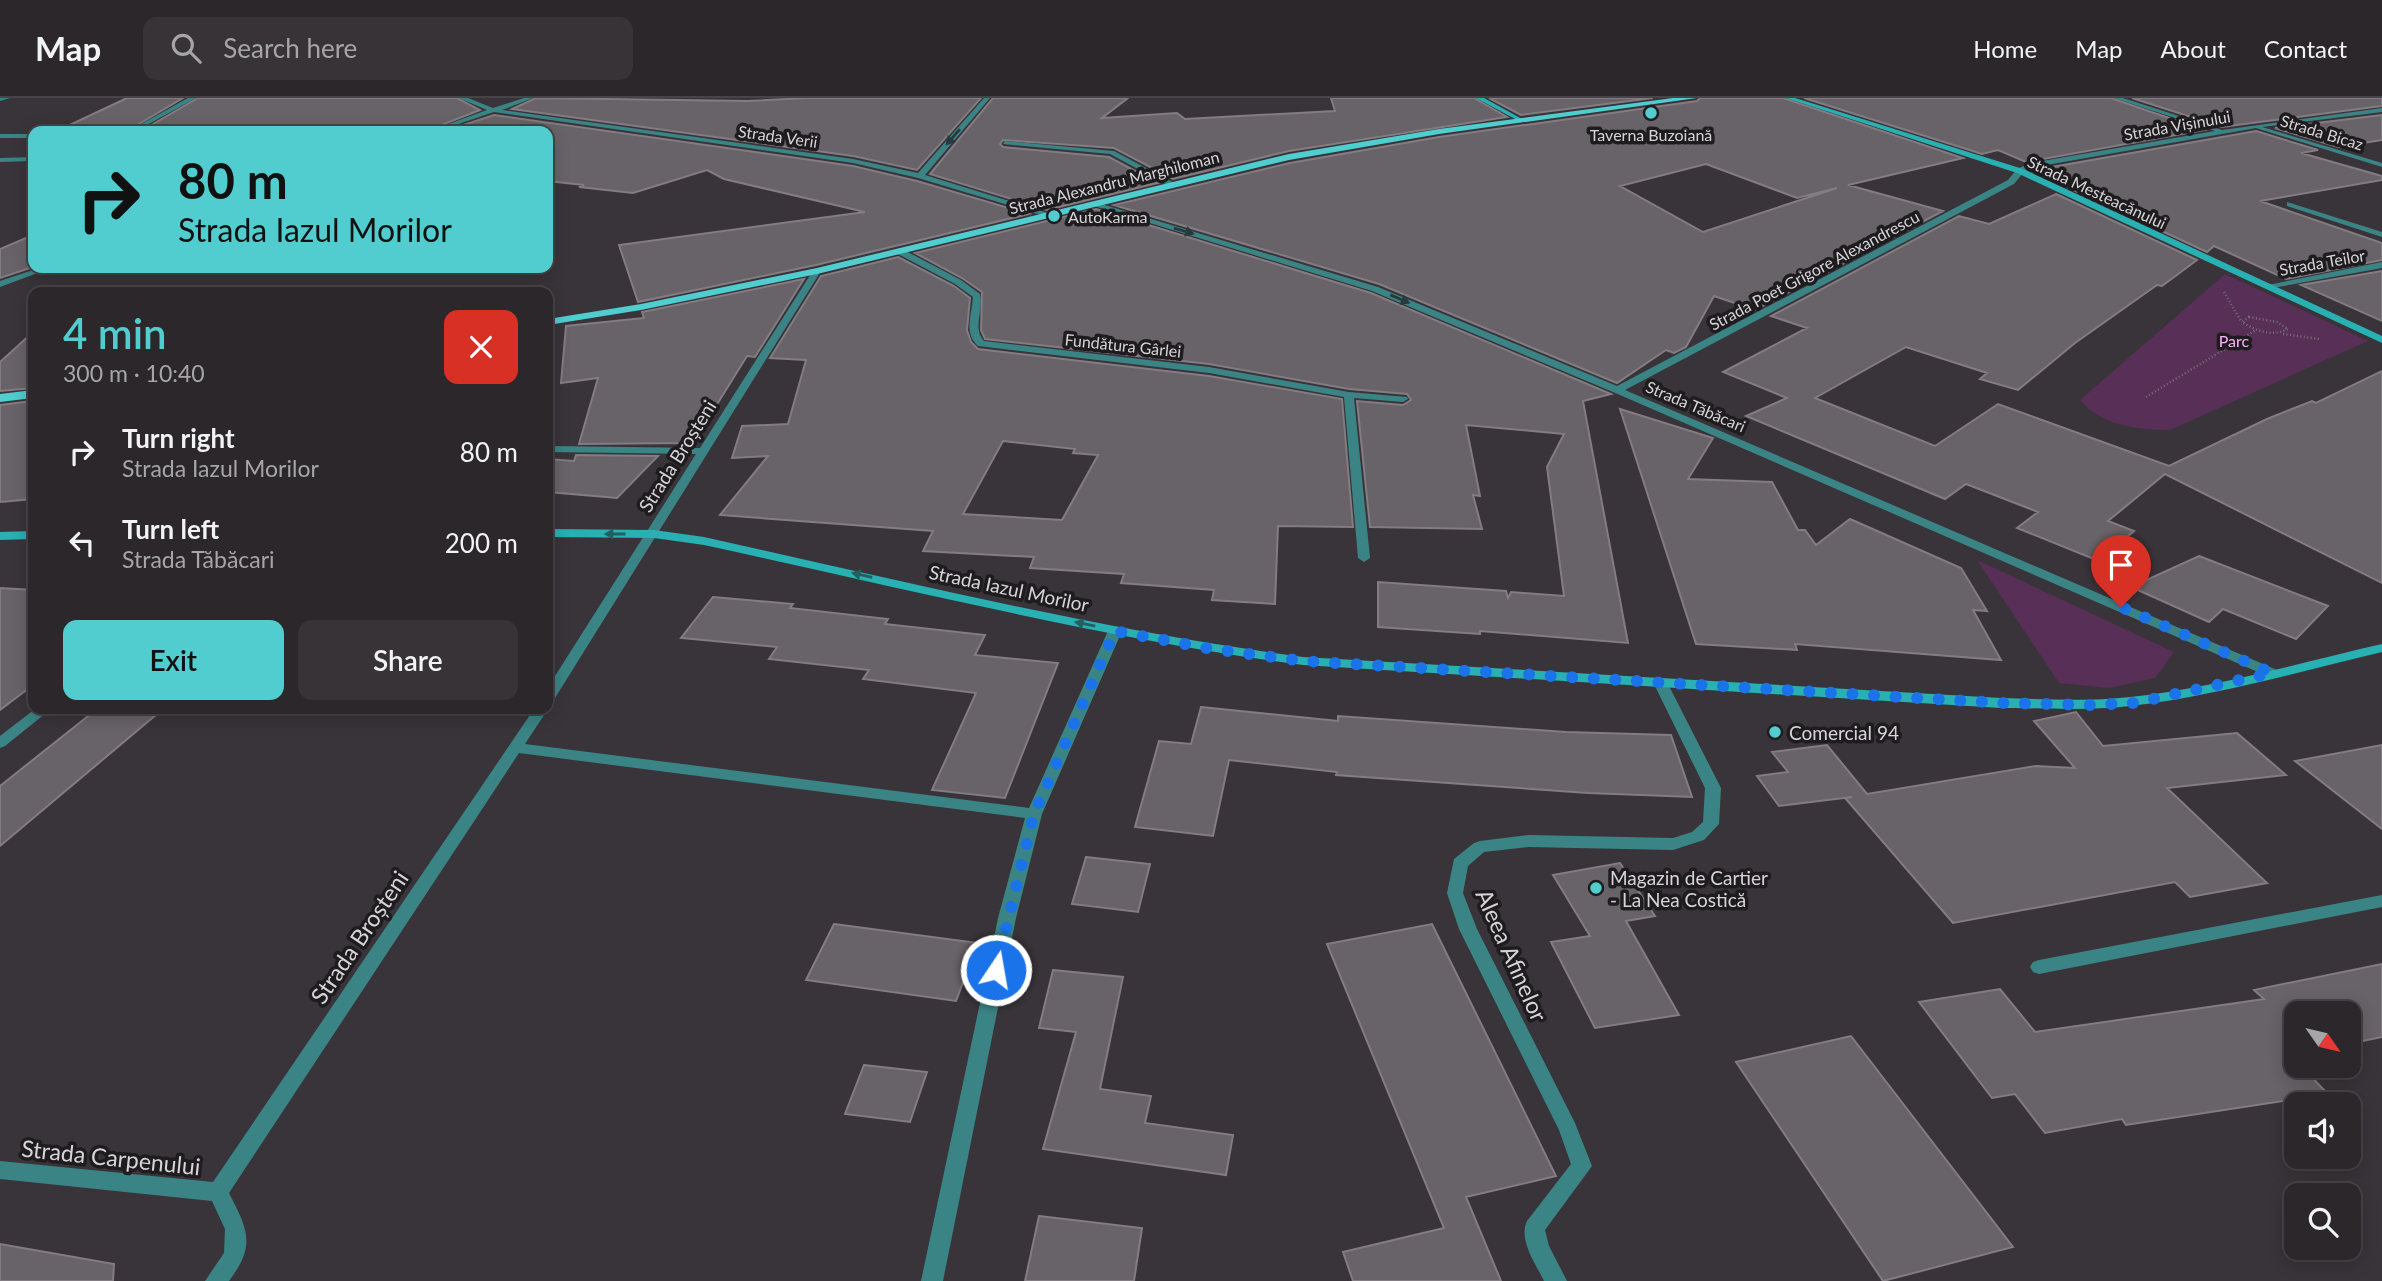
<!DOCTYPE html>
<html lang="en">
<head>
<meta charset="utf-8">
<style>
	body { margin:0; font-family:Lato,sans-serif; background:#373337; color:#f1f3f6; height:100vh; display:flex; flex-direction:column; font-size:26px; white-space:nowrap }
	* { box-sizing:border-box; margin:0 }
	p { font-size:23px; color:#a6a5a9 }
	.icon { flex:none; width:38px; height:38px; fill:none; stroke:currentColor; stroke-width:2; stroke-linecap:round; stroke-linejoin:round }
	.map { position:relative; flex:1; overflow:hidden }
	.panel { position:absolute; left:28px; top:189px; width:525px; height:427px; display:flex; flex-direction:column; background:#2b272b; border-radius:14px; box-shadow:0 4px 18px #0003,0 0 0 2px #474447 }
	.panel>* { flex:none }
	.top-card { position:absolute; left:28px; top:28px; width:525px; height:147px; border-radius:14px; box-shadow:0 4px 18px #0003,0 0 0 2px #474447; background:#52cdcf; color:#111; overflow:hidden }
	.needle { width:46px; rotate:124deg }
	.tools { position:absolute; left:2284px; top:903px; display:grid; gap:14px }
	.tools a { display:grid; place-items:center; width:77px; height:77px; border-radius:14px; background:#2b272b; box-shadow:0 4px 18px #0003,0 0 0 2px #474447; font-size:35px }
	.pin { position:absolute; display:grid; place-items:center; width:60px; height:60px; color:#fff; margin:-72px -30px; border-radius:50% 50% 50% 0; rotate:-45deg; box-shadow:0 0 7px #0007 }
	.pin .icon { rotate:45deg }
	.me { position:absolute; width:77px; margin:-38px; rotate:12deg; stroke-linejoin:round; filter:drop-shadow(0 0 5px #0008) }
	.turn { display:flex; align-items:center; gap:24px; height:147px; padding:0 35px; font-size:32px }
	.turn .icon { width:91px; height:91px; stroke-width:2.5 }
	.turn b { display:block; font-size:49px; line-height:60px }
	.round { display:grid; place-items:center; flex:none; width:74px; height:74px; border-radius:14px; background:#373337 }
	.overview { display:flex; align-items:center; justify-content:space-between; height:119px; padding:0 35px }
	h1 { font-size:42px; font-weight:600; line-height:52px; color:#52cdcf }
	.primary-button { display:flex; gap:14px; margin-top:auto; padding:14px 35px }
	.primary-button a { flex:1; height:80px; border-radius:14px; background:#52cdcf; color:#111; font-size:28px; font-weight:600; line-height:80px; text-align:center }
	.primary-button a+a { background:#373337; color:#f1f3f6 }
	ul { padding:0; list-style:none }
	li { display:flex; align-items:center; gap:21px; height:91px; padding:0 35px }
	li div { flex:1 }
	li b { display:block; font-size:26px }
	li em { font-style:normal }
	header { display:flex; align-items:center; gap:42px; box-sizing:border-box; height:98px; padding:0 35px; background:#2b272b; border-bottom:2px solid #474447 }
	header strong { font-size:33px }
	nav { display:flex; gap:38px; margin-inline-start:auto; font-size:24px }
	.search { width:490px; height:63px; background:#373337; display:flex; align-items:center; gap:18px; box-sizing:border-box; padding:0 24px; border-radius:14px; color:#a6a5a9; font-size:26px }
	.map>svg:first-child { display:block }
	.green { fill:#582f57 }
	.building { fill:#686368; stroke:#837c82; stroke-width:2; fill-rule:evenodd }
	.lines { fill:none; stroke-linecap:round; stroke-linejoin:round }
	.path { stroke:#777377; stroke-width:2.5; stroke-dasharray:1 2.5; stroke-linecap:butt }
	.lane { fill:#3b8485; fill-rule:evenodd }
	.street { fill:#3b8485; fill-rule:evenodd }
	.secondary { fill:#28b0b2; fill-rule:evenodd }
	.primary { fill:#4fcdcf; fill-rule:evenodd }
	.oneway { fill:#273b3e }
	.oneway2 { fill:#235f61 }
	.route { stroke:#1a73e8; stroke-width:12; stroke-dasharray:0 21.6 }
	.poi-dot { fill:#52cdcf; stroke:#1f1c1f; stroke-width:2.5 }
	.labels { text-anchor:middle; dominant-baseline:central; stroke-width:7; stroke-linejoin:round; paint-order:stroke }
	.far-street-label { font-size:16px; fill:#d7d4d7; stroke:#1f1c1f }
	.far-poi-label { font-size:16px; fill:#d7d4d7; stroke:#1f1c1f }
	.far-park-label { font-size:16px; fill:#ffb1fc; stroke:#1f1c1f }
	.street-label { font-size:19px; fill:#d7d4d7; stroke:#1f1c1f }
	.poi-label { font-size:19px; fill:#d7d4d7; stroke:#1f1c1f; text-anchor:start }
	.near-street-label { font-size:23px; fill:#d7d4d7; stroke:#1f1c1f }
</style>
</head>
<body>
<header>
<strong>Map</strong>
<div class="search"><svg class="icon" aria-label="search" viewBox="0 0 24 24"><circle cx="10" cy="10" r="6"/><path d="M15 15l6 6"/></svg>Search here</div>
<nav><a>Home</a><a>Map</a><a>About</a><a>Contact</a></nav>
</header>
<div class="map">
<svg width="2382" height="1183" viewBox="0 0 2382 1183">
	<rect width="100%" height="100%" fill="#393439"/>
	<path class="green" d="M 2225,176 L 2368,243 L 2170,332 C 2139,332 2101,328 2080,302 Z
		M 1977,462 L 2174,554 L 2155,580 L 2109,590 L 2059,585 Z"/>
	<path class="building" d="M 127,0 L 183,0 L 127,33 L 57,33 Z
		M 198,0 L 457,0 L 480,12 L 426,33 L 141,33 Z
		M 536,0 L 748,3 L 807,0 L 981,0 L 917,72 L 853,58 L 512,11 Z
		M 993,0 L 1128,0 L 1102,20 L 1177,15 L 1185,21 L 1335,13 L 1331,0 L 1474,0 L 1507,19 L 1289,53 L 1173,81 L 1114,50 L 1003,42 L 1000,46 L 1003,49 L 1109,59 L 1158,85 L 1047,112 L 930,76 Z
		M 1489,0 L 1653,0 L 1521,17 Z
		M 1700,0 L 1783,0 L 1963,60 L 1848,87 L 1943,113 L 1755,212 L 1714,198 L 1686,249 L 1674,255 L 1666,252 L 1617,285 L 1379,186 L 1114,107 L 1290,65 L 1439,39 L 1697,3 ZM 1706,66 L 1797,100 L 1837,90 L 1703,134 L 1620,88 Z
		M 1804,0 L 2111,0 L 2204,32 L 2026,64 L 1998,52 L 1982,56 Z
		M 2132,0 L 2382,0 L 2382,8 L 2222,29 Z
		M 494,17 L 853,68 L 917,83 L 1029,116 L 816,167 L 638,204 L 619,147 L 865,114 L 724,81 L 707,72 L 633,95 L 579,89 L 584,87 L 548,83 L 548,33 L 445,33 Z
		M 2382,17 L 2382,42 L 2338,49 L 2275,30 Z
		M 2256,33 L 2318,52 L 2301,55 L 2382,78 L 2382,82 L 2260,103 L 2382,145 L 2382,162 L 2286,181 L 2214,148 L 2207,154 L 2069,90 L 2076,86 L 2041,71 Z
		M 2056,96 L 2197,162 L 2162,188 L 2157,187 L 2075,245 L 2018,292 L 1980,281 L 1987,275 L 1906,249 L 1815,300 L 1935,348 L 1998,306 L 2169,368 L 2267,321 L 2312,303 L 2316,305 L 2382,273 L 2382,485 L 2165,376 L 2108,423 L 2134,433 L 2099,463 L 2017,430 L 2038,414 L 1966,386 L 1945,401 L 1746,318 L 1787,300 L 1723,274 L 1807,230 L 1771,218 L 1959,118 L 1989,126 Z
		M 1096,111 L 1371,195 L 1611,296 L 1583,303 L 1628,545 L 1480,533 L 1480,536 L 1378,529 L 1378,484 L 1506,493 L 1508,500 L 1511,494 L 1564,498 L 1547,369 L 1564,336 L 1466,327 L 1480,398 L 1473,397 L 1482,431 L 1370,429 L 1357,303 L 1403,307 L 1411,302 L 1407,296 L 1349,291 L 1209,266 L 985,241 L 981,232 L 982,194 L 962,180 L 915,155 Z
		M 33,137 L 33,169 L 0,180 L 0,151 Z
		M 898,159 L 954,188 L 970,200 L 967,232 L 971,244 L 978,251 L 1209,278 L 1342,301 L 1353,429 L 1278,428 L 1275,506 L 1212,502 L 1214,492 L 1121,485 L 1124,476 L 1030,470 L 1034,459 L 923,453 L 933,433 L 720,417 L 768,358 L 732,360 L 742,328 L 788,326 L 806,262 L 770,260 L 821,178 ZM 1003,343 L 1075,351 L 1073,355 L 1098,357 L 1062,422 L 963,416 Z
		M 2382,173 L 2382,223 L 2301,187 Z
		M 804,181 L 755,259 L 747,258 L 693,345 L 579,346 L 598,280 L 561,285 L 566,228 L 644,220 L 642,214 Z
		M 33,234 L 33,290 L 0,293 L 0,264 Z
		M 33,303 L 33,401 L 0,404 L 0,307 Z
		M 1620,311 L 1713,340 L 1688,381 L 1772,384 L 1798,432 L 1805,432 L 1816,447 L 1850,421 L 1961,470 L 1987,513 L 1973,512 L 2001,562 L 1795,546 L 1797,552 L 1696,546 Z
		M 576,357 L 658,358 L 617,400 L 548,394 L 548,361 L 574,363 Z
		M 2199,458 L 2328,508 L 2296,541 L 2223,511 L 2209,524 L 2131,489 Z
		M 0,490 L 33,492 L 33,587 L 0,612 Z
		M 713,499 L 793,506 L 790,510 L 888,521 L 885,526 L 985,537 L 975,557 L 1058,565 L 1005,700 L 932,692 L 976,595 L 863,581 L 869,572 L 769,561 L 777,549 L 681,540 Z
		M 1201,609 L 1338,623 L 1338,618 L 1566,634 L 1671,637 L 1692,699 L 1588,695 L 1336,677 L 1337,674 L 1229,662 L 1213,738 L 1135,729 L 1159,643 L 1191,646 Z
		M 97,611 L 163,611 L 0,748 L 0,688 Z
		M 2076,614 L 2103,648 L 2237,635 L 2286,677 L 2167,690 L 2267,785 L 2190,799 L 2175,784 L 1953,825 L 1845,700 L 1852,699 L 1779,708 L 1757,678 L 1788,674 L 1772,654 L 1827,647 L 1867,696 L 2036,668 L 2075,670 L 2034,623 Z
		M 2382,647 L 2382,731 L 2295,663 Z
		M 1086,759 L 1150,766 L 1138,814 L 1072,806 Z
		M 1620,765 L 1655,818 L 1626,823 L 1679,917 L 1595,930 L 1551,844 L 1590,838 L 1553,777 Z
		M 834,826 L 978,845 L 956,903 L 806,882 Z
		M 1432,826 L 1556,1078 L 1466,1099 L 1501,1183 L 1353,1183 L 1343,1154 L 1444,1130 L 1327,846 Z
		M 2382,866 L 2382,939 L 2348,946 L 2348,915 L 2296,915 L 2296,957 L 2292,958 L 2296,963 L 2296,968 L 2301,968 L 2328,996 L 2126,1027 L 2122,1021 L 2045,1035 L 2015,996 L 1992,1000 L 1919,904 L 2000,891 L 2035,934 L 2264,901 L 2254,892 Z
		M 1053,872 L 1123,879 L 1100,991 L 1151,998 L 1145,1025 L 1233,1037 L 1226,1077 L 1043,1051 L 1076,934 L 1039,930 Z
		M 1851,938 L 2013,1149 L 1883,1183 L 1736,964 Z
		M 864,967 L 927,974 L 910,1024 L 845,1016 Z
		M 1039,1118 L 1142,1130 L 1134,1183 L 1025,1183 Z
		M 0,1146 L 114,1166 L 113,1183 L 0,1183 Z"/>
	<g class="lines">
		<path class="path" d="M 2224,194 L 2241,223
			M 2249,219 L 2277,224 L 2288,231 C 2272,239 2256,233 2242,224 Z
			M 2283,236 L 2319,241
			M 2146,299 L 2256,232"/>
		<path class="lane" d="M 1005,43 L 1114,53 L 1178,87 L 1171,89 L 1110,56 L 1003,46 Z
			M 2287,104 L 2382,134 L 2382,139 L 2287,108 Z
			M 2382,797 L 2382,809 L 2039,876 L 2033,874 L 2030,869 L 2033,864 L 2039,862 Z"/>
		<path class="street" d="M 0,0 L 10,0 L 0,3 Z
			M 188,0 L 196,0 L 136,33 L 129,33 Z
			M 459,0 L 468,0 L 493,10 L 524,0 L 533,0 L 502,12 L 853,61 L 918,75 L 984,0 L 990,0 L 925,77 L 1058,118 L 1051,120 L 918,80 L 853,65 L 494,14 L 438,33 L 429,33 L 487,12 Z
			M 2114,0 L 2123,0 L 2222,32 L 2382,10 L 2382,14 L 2262,29 L 2382,65 L 2382,69 L 2256,30 L 2035,69 L 2023,75 L 2014,86 L 1625,292 L 2277,572 L 2279,575 L 2277,578 L 2267,578 L 1613,294 L 1372,193 L 1091,107 L 1098,105 L 1378,189 L 1617,288 L 2008,82 L 2017,71 L 2030,65 L 2215,33 Z
			M 0,36 L 33,36 L 33,40 L 0,40 Z
			M 33,59 L 33,63 L 0,64 L 0,60 Z
			M 896,151 L 902,151 L 961,182 L 980,196 C 984,212 972,230 984,243 L 1209,269 L 1349,294 L 1407,299 L 1408,301 L 1403,304 L 1354,300 L 1370,460 L 1364,464 L 1358,460 L 1344,299 L 1209,275 L 978,248 C 963,235 972,216 973,199 L 955,186 L 896,155 Z
			M 2382,164 L 2382,170 L 2267,191 L 2263,188 Z
			M 39,170 L 51,170 L 0,189 L 0,183 Z
			M 814,171 L 821,173 L 555,600 L 548,604 L 548,589 L 696,356 L 548,354 L 548,348 L 700,350 Z
			M 1115,529 L 1122,533 L 1042,716 L 1016,820 L 943,1183 L 921,1183 L 998,820 L 1025,720 L 519,655 L 229,1095 C 248,1132 256,1147 229,1183 L 205,1183 L 224,1155 L 225,1131 L 212,1103 L 0,1081 L 0,1063 L 213,1084 L 534,611 L 548,611 L 525,646 L 1029,710 L 1108,533 Z
			M 1661,582 L 1668,586 L 1721,690 L 1719,726 L 1704,742 L 1673,752 L 1529,749 L 1484,754 L 1468,768 L 1463,795 L 1477,831 L 1575,1025 L 1592,1068 L 1545,1132 L 1549,1148 L 1567,1183 L 1544,1183 C 1536,1166 1518,1142 1527,1123 L 1571,1066 L 1559,1032 L 1459,831 L 1447,795 L 1454,761 L 1474,745 L 1480,743 L 1529,737 L 1673,740 L 1692,734 L 1703,724 L 1705,690 L 1654,586 Z
			M 35,611 L 51,611 L 5,648 L 0,650 L 0,638 Z"/>
		<path class="secondary" d="M 1476,0 L 1484,0 L 1522,21 L 1517,22 Z
			M 1786,0 L 1795,0 L 2023,71 L 2382,238 L 2382,245 L 2017,75 Z
			M 548,431 L 654,432 L 704,439 C 903,483 1101,532 1303,559 L 2001,600 C 2044,601 2087,604 2130,599 C 2215,590 2298,565 2382,546 L 2382,554 C 2298,574 2215,598 2130,608 C 2087,613 2044,610 2001,610 L 1303,567 C 1101,540 903,490 704,447 L 654,440 L 548,439 Z
			M 33,433 L 33,441 L 0,442 L 0,434 Z"/>
		<path class="primary" d="M 1673,0 L 1697,0 L 1439,36 L 1289,62 L 817,176 L 641,212 L 548,227 L 548,221 L 641,206 L 817,170 L 1289,56 L 1439,31 Z
			M 33,292 L 33,300 L 0,304 L 0,296 Z"/>
	</g>
	<defs><path id="oneway-solid" d="M-6-.8H1V-3.2L6.5 0L1 3.2V.8H-6Z" transform="scale(1.75)"/></defs>
	<g class="oneway">
		<use href="#oneway-solid" transform="translate(953 39) rotate(131)"/>
		<use href="#oneway-solid" transform="translate(1184 133) rotate(16)"/>
		<use href="#oneway-solid" transform="translate(1400 201) rotate(23)"/>
	</g>
	<g class="oneway2">
		<use href="#oneway-solid" transform="translate(615 436) rotate(-180)"/>
		<use href="#oneway-solid" transform="translate(862 477) rotate(-167)"/>
		<use href="#oneway-solid" transform="translate(1085 526) rotate(-168)"/>
	</g>
	<g class="lines">
		<path class="route" d="M 996,872 L 1034,716 L 1115,533 L 1212,551 L 1303,563 L 2001,605 L 2092,607 L 2134,605 L 2272,575 L 2121,509"/>
	</g>
	<g class="poi-dot">
		<circle cx="1651" cy="15" r="7"/>
		<circle cx="1054" cy="118" r="7"/>
		<circle cx="1775" cy="634" r="7"/>
		<circle cx="1596" cy="790" r="7"/>
	</g>
	<g class="labels">
		<g class="far-street-label">
			<text transform="translate(2177 27) rotate(-10)">Strada Vișinului</text>
			<text transform="translate(2322 34) rotate(17)">Strada Bicaz</text>
			<text transform="translate(778 38) rotate(8)">Strada Verii</text>
			<text transform="translate(1114 84) rotate(-14)">Strada Alexandru Marghiloman</text>
			<text transform="translate(2097 94) rotate(25)">Strada Mesteacănului</text>
			<text transform="translate(2322 164) rotate(-10)">Strada Teilor</text>
			<text transform="translate(1814 172) rotate(-28)">Strada Poet Grigore Alexandrescu</text>
			<text transform="translate(1123 247) rotate(6)">Fundătura Gârlei</text>
			<text transform="translate(1696 308) rotate(23)">Strada Tăbăcari</text>
		</g>
		<g class="far-poi-label">
			<text x="1651" y="36">Taverna Buzoiană</text>
			<text x="1068" y="118" text-anchor="start">AutoKarma</text>
		</g>
		<g class="far-park-label">
			<text x="2234" y="242">Parc</text>
		</g>
		<g class="street-label">
			<text transform="translate(677 358) rotate(-58)">Strada Broșteni</text>
			<text transform="translate(1009 490) rotate(12)">Strada Iazul Morilor</text>
		</g>
		<g class="poi-label">
			<text x="1789" y="634">Comercial 94</text>
			<text x="1610" y="779">Magazin de Cartier<tspan x="1610" dy="22">- La Nea Costică</tspan></text>
		</g>
		<g class="near-street-label">
			<text transform="translate(359 839) rotate(-56)">Strada Broșteni</text>
			<text transform="translate(1512 857) rotate(66)">Aleea Afinelor</text>
			<text transform="translate(111 1059) rotate(6)">Strada Carpenului</text>
		</g>
	</g>
</svg>
<div class="tools">
<a><svg class="needle" viewBox="-14 -14 28 28"><path d="M0-13l5 13h-10z" fill="#e53935"/><path d="M0 13l5-13h-10z" fill="#a6a5a9"/></svg></a>
<a><svg class="icon" aria-label="sound" viewBox="0 0 24 24"><path d="M4 9h4l5-4v14l-5-4H4zM17 9q2 3 0 6"/></svg></a>
<a><svg class="icon" aria-label="search" viewBox="0 0 24 24"><circle cx="10" cy="10" r="6"/><path d="M15 15l6 6"/></svg></a>
</div>
<div class="pin" style="left:2121px;top:509px;background:#d93025"><svg class="icon" aria-label="arrive" viewBox="0 0 24 24"><path d="M6 21V4h12l-3 4 3 4H6"/></svg></div>
<svg class="me" style="left:996px;top:872px" viewBox="-20 -20 40 40"><circle r="17" fill="#1a73e8" stroke="#fff" stroke-width="3"/><path d="M0-11L8 9 0 5-8 9z" fill="#fff"/></svg>
<div class="top-card">
<div class="turn"><svg class="icon" aria-label="right" viewBox="0 0 24 24"><path d="M7 20v-9h11M14 6l5 5-5 5"/></svg><div><b>80 m</b>Strada Iazul Morilor</div></div>
</div>
<section class="panel">
<div class="overview"><div><h1>4 min</h1><p>300 m · 10:40</p></div><a class="round" style="background:#d93025;color:#fff"><svg class="icon" aria-label="close" viewBox="0 0 24 24"><path d="M6 6l12 12M18 6L6 18"/></svg></a></div>
<ul>
<li><svg class="icon" aria-label="right" viewBox="0 0 24 24"><path d="M7 20v-9h11M14 6l5 5-5 5"/></svg><div><b>Turn right</b><p>Strada Iazul Morilor</p></div><em>80 m</em></li>
<li><svg class="icon" aria-label="left" viewBox="0 0 24 24"><path d="M17 20v-9H6M10 6l-5 5 5 5"/></svg><div><b>Turn left</b><p>Strada Tăbăcari</p></div><em>200 m</em></li>
</ul>
<div class="primary-button"><a>Exit</a><a>Share</a></div>
</section>
</div>
</body>
</html>
